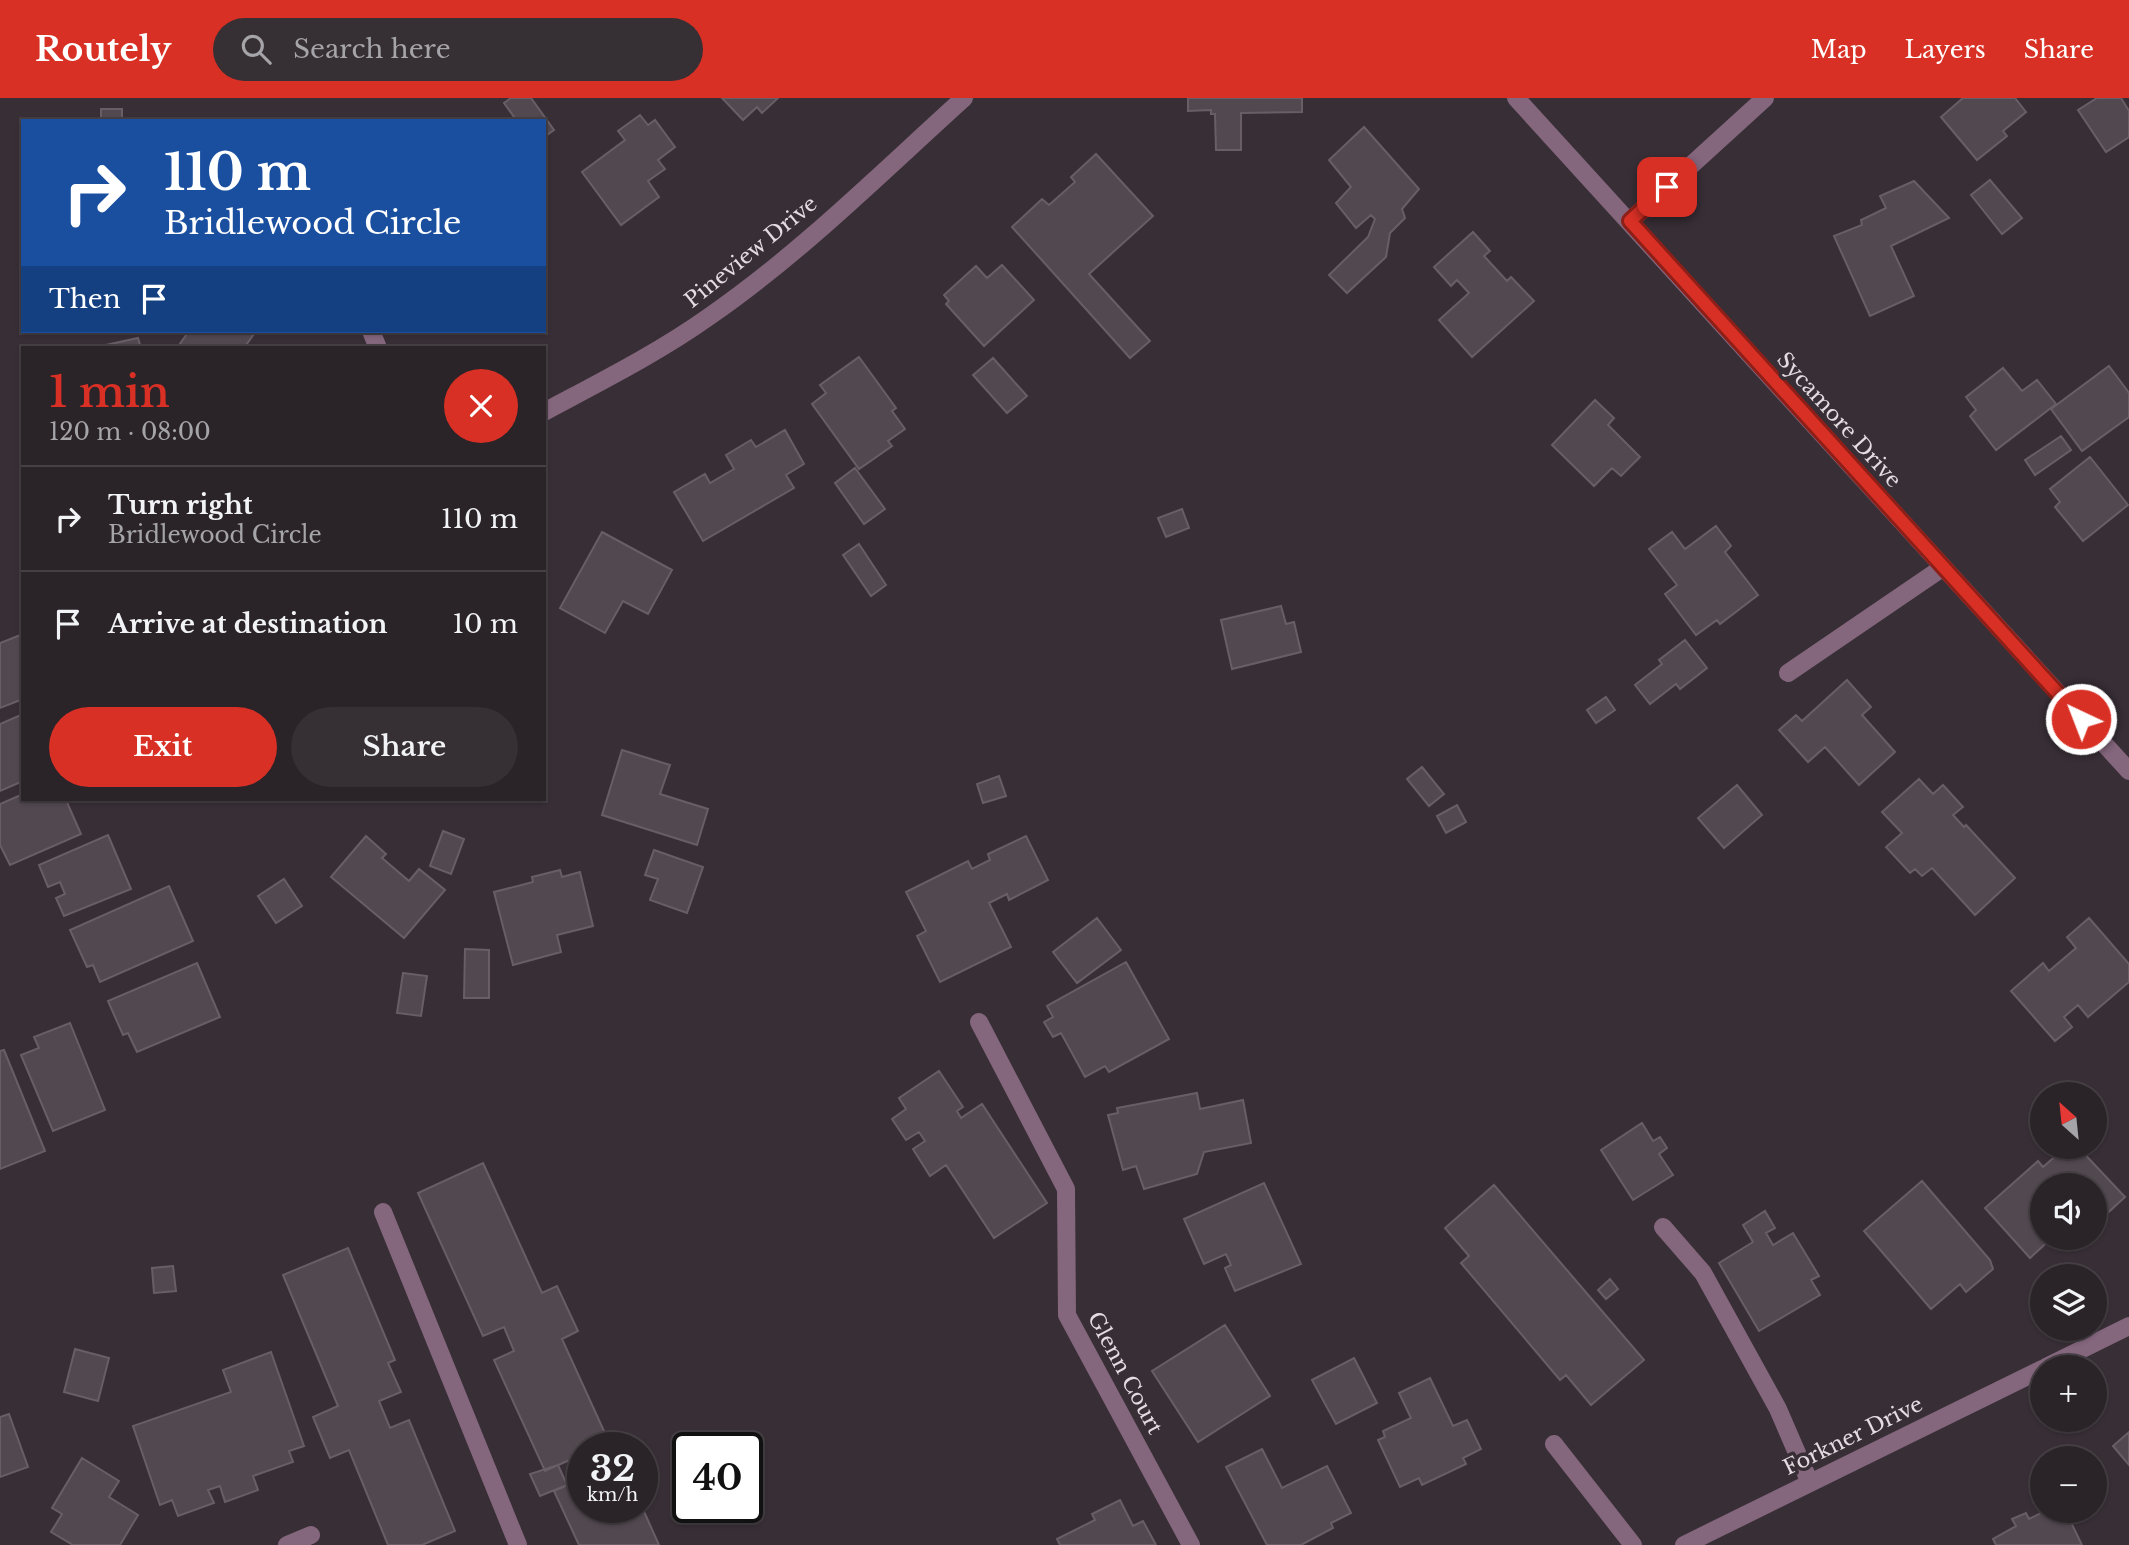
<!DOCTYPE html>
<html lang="en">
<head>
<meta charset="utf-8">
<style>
	body { margin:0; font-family:"Libre Baskerville",serif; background:#362f34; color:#f1f3f6; height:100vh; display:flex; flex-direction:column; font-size:26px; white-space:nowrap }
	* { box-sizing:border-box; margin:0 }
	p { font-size:23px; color:#a5a4a8 }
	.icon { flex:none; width:38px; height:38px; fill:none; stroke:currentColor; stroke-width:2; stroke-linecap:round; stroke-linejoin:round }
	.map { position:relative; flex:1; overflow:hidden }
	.panel { position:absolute; left:21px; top:248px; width:525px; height:455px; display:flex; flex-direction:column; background:#2a2328; border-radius:0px; box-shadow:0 2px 5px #0004,0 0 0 2px #464045 }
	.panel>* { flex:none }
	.hud { position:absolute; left:21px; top:21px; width:525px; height:214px; border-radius:0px; box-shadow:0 2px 5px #0004,0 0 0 2px #464045; background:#1a4fa0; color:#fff; overflow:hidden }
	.needle { width:46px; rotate:333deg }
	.buttons { position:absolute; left:2030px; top:984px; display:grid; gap:14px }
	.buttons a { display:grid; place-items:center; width:77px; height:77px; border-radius:50%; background:#2a2328; box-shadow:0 2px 5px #0004,0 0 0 2px #464045; font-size:35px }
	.speed { position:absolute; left:567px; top:1334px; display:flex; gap:14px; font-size:35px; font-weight:700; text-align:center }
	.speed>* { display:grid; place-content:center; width:91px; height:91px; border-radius:50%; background:#2a2328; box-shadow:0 2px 5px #0004,0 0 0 2px #464045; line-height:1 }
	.speed small { font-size:18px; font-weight:400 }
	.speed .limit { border:4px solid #111; border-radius:10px; background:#fff; color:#111 }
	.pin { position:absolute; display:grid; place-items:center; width:60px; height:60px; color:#fff; margin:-30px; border-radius:14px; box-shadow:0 4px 10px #0006 }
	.me { position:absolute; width:77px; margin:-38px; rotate:317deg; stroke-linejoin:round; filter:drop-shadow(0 0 5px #0008) }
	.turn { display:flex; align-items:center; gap:24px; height:147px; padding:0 28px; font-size:32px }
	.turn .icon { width:91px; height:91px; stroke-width:2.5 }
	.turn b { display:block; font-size:49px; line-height:60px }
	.then { display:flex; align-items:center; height:66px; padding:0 28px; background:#0003; gap:14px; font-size:26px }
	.round { display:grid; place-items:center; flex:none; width:74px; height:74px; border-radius:37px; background:#362f34 }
	.overview { display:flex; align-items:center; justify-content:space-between; height:119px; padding:0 28px }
	h1 { font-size:42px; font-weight:600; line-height:52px; color:#d93025 }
	.primary-button { display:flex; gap:14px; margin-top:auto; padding:14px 28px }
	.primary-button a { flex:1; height:80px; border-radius:42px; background:#d93025; color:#fff; font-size:28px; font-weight:600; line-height:80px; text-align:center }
	.primary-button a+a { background:#362f34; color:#f1f3f6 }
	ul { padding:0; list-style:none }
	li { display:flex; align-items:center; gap:21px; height:105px; padding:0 28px; border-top:2px solid #464045 }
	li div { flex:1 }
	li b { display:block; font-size:26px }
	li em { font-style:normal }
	header { display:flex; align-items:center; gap:42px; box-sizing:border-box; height:98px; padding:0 35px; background:#d93025; color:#fff }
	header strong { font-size:33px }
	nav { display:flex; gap:38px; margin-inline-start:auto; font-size:24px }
	.search { width:490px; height:63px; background:#362f34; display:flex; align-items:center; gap:18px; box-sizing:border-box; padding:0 24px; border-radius:38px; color:#a5a4a8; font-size:26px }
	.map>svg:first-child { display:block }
	.building { fill:#524850; stroke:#695e66; stroke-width:2 }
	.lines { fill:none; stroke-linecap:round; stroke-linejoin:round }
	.minor { stroke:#84667d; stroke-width:18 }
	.route-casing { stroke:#8d1f18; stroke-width:18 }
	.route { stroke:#d93025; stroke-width:12 }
	.labels { text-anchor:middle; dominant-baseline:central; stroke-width:7; stroke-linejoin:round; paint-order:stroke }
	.street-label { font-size:21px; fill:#e3dce1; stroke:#382f36 }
</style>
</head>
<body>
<header>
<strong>Routely</strong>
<div class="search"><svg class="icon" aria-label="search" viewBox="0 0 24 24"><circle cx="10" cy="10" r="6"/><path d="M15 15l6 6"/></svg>Search here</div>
<nav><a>Map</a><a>Layers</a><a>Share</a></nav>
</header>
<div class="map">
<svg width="2129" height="1447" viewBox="0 0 2129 1447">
	<rect width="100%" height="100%" fill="#382f36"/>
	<path class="building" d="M 511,0 L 531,0 L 554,32 L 544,39 L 544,23 L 517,23 L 504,5 Z
		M 722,0 L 778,0 L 762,15 L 757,9 L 743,22 Z
		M 1188,0 L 1302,0 L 1302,14 L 1241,15 L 1241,52 L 1216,52 L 1215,16 L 1211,16 L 1211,12 L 1188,13 Z
		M 1963,0 L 2015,0 L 2026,14 L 2003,33 L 2007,38 L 1977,62 L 1941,19 Z
		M 2097,0 L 2121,0 L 2129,13 L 2129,39 L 2106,54 L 2078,12 Z
		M 101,11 L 122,11 L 122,23 L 101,23 Z
		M 640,17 L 648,27 L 655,22 L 675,49 L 658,62 L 665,71 L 648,83 L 659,99 L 621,127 L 582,74 L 625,42 L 618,33 Z
		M 1364,29 L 1419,91 L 1402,111 L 1405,120 L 1390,135 L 1386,159 L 1347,195 L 1329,177 L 1368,139 L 1375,121 L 1371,117 L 1356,130 L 1336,105 L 1351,89 L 1329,62 Z
		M 1096,56 L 1153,118 L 1089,176 L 1150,243 L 1130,260 L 1012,129 L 1042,101 L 1049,107 L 1075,84 L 1071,79 Z
		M 1990,82 L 2022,120 L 2002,136 L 1971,97 Z
		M 1914,83 L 1949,120 L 1891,148 L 1914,198 L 1870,218 L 1834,138 L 1862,127 L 1861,122 L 1886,110 L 1880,98 Z
		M 1473,134 L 1490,153 L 1484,158 L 1507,183 L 1511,179 L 1534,203 L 1472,259 L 1439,222 L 1469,195 L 1457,182 L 1451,188 L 1434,169 Z
		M 1002,167 L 1034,202 L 984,248 L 946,206 L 949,203 L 944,197 L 976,168 L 987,180 Z
		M 189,233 L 256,233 L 244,250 L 177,250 Z
		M 138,240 L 141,250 L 92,250 Z
		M 859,259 L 896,310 L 892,313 L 905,331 L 888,343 L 892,348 L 859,371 L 812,306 L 826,295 L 820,287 Z
		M 993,260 L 1027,298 L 1007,315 L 973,277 Z
		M 2109,268 L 2129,295 L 2129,319 L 2082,353 L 2051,311 Z
		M 2003,270 L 2022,293 L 2037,282 L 2056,306 L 1996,352 L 1970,318 L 1976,312 L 1966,299 Z
		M 1595,302 L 1614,320 L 1608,327 L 1640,359 L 1621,378 L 1612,370 L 1594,388 L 1552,347 Z
		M 785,332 L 804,366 L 786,377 L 794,390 L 703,443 L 674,394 L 705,376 L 710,385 L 734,371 L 726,357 L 751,342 L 756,349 Z
		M 2061,338 L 2071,352 L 2035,377 L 2025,362 Z
		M 2090,359 L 2128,407 L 2083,443 L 2055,409 L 2060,404 L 2050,391 Z
		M 855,370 L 885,411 L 864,426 L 835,385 Z
		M 1182,411 L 1189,430 L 1166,439 L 1158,420 Z
		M 1716,428 L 1731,448 L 1725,454 L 1758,497 L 1720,526 L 1717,522 L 1696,537 L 1665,496 L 1677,487 L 1649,451 L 1672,434 L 1685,451 Z
		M 602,434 L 672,472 L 648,516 L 623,503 L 605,535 L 560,510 Z
		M 859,446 L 886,487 L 871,498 L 843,457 Z
		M 1281,508 L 1286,526 L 1294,524 L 1301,554 L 1232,571 L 1221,522 Z
		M 23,536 L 23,601 L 0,610 L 0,545 Z
		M 1685,542 L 1707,570 L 1680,591 L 1676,586 L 1650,606 L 1635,587 L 1662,566 L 1659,562 Z
		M 1847,582 L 1871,609 L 1862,617 L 1895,654 L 1859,687 L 1825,649 L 1808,664 L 1779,632 L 1796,617 L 1802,623 Z
		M 1606,599 L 1615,612 L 1596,625 L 1587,612 Z
		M 23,616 L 23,683 L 0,693 L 0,626 Z
		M 622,652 L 670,667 L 660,696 L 708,711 L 697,747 L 602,717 Z
		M 1422,669 L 1444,696 L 1429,708 L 1407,681 Z
		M 999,678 L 1006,698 L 983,705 L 977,686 Z
		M 1919,681 L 1933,696 L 1943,687 L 1963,709 L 1953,717 L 1964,729 L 1966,727 L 2015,780 L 1975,817 L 1932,770 L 1922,778 L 1915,771 L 1910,775 L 1886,749 L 1902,735 L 1882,714 Z
		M 1737,687 L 1762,717 L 1724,750 L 1698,720 Z
		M 23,696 L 23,702 L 66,702 L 81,736 L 10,767 L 0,747 L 0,706 Z
		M 1457,707 L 1466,724 L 1446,735 L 1437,718 Z
		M 443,733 L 464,741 L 451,776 L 430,768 Z
		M 108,737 L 131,791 L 64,818 L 56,800 L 65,796 L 60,784 L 48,789 L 39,767 Z
		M 366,738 L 386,756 L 382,760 L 409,783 L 419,771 L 445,792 L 404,840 L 331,779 Z
		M 1026,738 L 1048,782 L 1009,802 L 1007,796 L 989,805 L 1011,849 L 940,884 L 917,838 L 926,833 L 906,794 L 968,763 L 972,771 L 990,762 L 988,756 Z
		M 654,752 L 703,769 L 687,815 L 650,802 L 658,781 L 645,777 Z
		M 560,772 L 562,779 L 580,774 L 593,828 L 557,837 L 561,854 L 513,867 L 494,794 L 533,784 L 532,779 Z
		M 284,781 L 302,808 L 276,825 L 258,798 Z
		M 169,788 L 193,843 L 100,884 L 93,867 L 87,869 L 70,832 Z
		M 1097,820 L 1121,852 L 1077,885 L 1053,854 Z
		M 2089,820 L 2129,866 L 2129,884 L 2088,919 L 2078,907 L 2064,919 L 2072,929 L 2055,943 L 2011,893 L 2043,865 L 2049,873 L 2076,850 L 2067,839 Z
		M 465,851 L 489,852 L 489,900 L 464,900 Z
		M 1126,864 L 1169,941 L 1109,974 L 1105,968 L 1085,979 L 1061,935 L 1053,939 L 1044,924 L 1053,919 L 1047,908 Z
		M 197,865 L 220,919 L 137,954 L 128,935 L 123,937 L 108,903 Z
		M 403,875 L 427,878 L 421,918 L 397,915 Z
		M 70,925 L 105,1012 L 53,1033 L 21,957 L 39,950 L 34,939 Z
		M 4,952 L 45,1053 L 0,1071 L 0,953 Z
		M 939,973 L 963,1009 L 957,1013 L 961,1020 L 982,1006 L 1047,1105 L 994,1140 L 946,1067 L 930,1078 L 913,1051 L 925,1043 L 919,1034 L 906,1042 L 892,1021 L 906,1011 L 899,1000 Z
		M 1197,995 L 1200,1011 L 1243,1002 L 1251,1045 L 1204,1054 L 1197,1076 L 1144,1091 L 1136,1068 L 1123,1072 L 1108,1017 L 1118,1015 L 1117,1010 Z
		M 1642,1025 L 1653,1043 L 1660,1039 L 1667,1050 L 1659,1056 L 1673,1077 L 1633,1102 L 1601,1052 Z
		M 2067,1048 L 2077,1048 L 2125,1099 L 2100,1122 L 2095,1117 L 2095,1087 L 2042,1087 L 2042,1139 L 2053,1139 L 2030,1160 L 1985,1110 L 2038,1063 L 2043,1069 Z
		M 483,1065 L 542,1195 L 557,1188 L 578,1233 L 562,1241 L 609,1344 L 597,1349 L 583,1349 L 583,1356 L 545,1373 L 494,1262 L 514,1253 L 504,1229 L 483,1238 L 418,1095 Z
		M 1922,1083 L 1990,1162 L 1993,1171 L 1966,1194 L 1960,1186 L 1931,1211 L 1864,1133 Z
		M 1264,1085 L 1301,1166 L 1235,1193 L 1225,1170 L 1231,1167 L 1226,1156 L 1204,1166 L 1184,1121 Z
		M 1494,1087 L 1644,1262 L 1591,1307 L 1566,1277 L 1560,1282 L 1461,1165 L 1469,1158 L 1445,1130 Z
		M 1765,1113 L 1775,1130 L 1766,1135 L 1773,1147 L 1793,1135 L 1819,1178 L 1811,1182 L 1820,1197 L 1759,1233 L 1719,1165 L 1753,1144 L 1743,1127 Z
		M 348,1150 L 395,1262 L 388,1265 L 401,1294 L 379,1303 L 390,1330 L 409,1322 L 455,1433 L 422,1447 L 388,1447 L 349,1352 L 330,1360 L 313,1319 L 338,1308 L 283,1177 Z
		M 173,1168 L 176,1193 L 154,1195 L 152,1170 Z
		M 1610,1181 L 1618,1191 L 1606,1201 L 1598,1192 Z
		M 1225,1227 L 1270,1298 L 1198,1344 L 1152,1273 Z
		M 75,1251 L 109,1260 L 98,1303 L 64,1294 Z
		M 271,1254 L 304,1348 L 289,1353 L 293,1364 L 253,1378 L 258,1392 L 225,1404 L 220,1388 L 208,1392 L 214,1405 L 178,1418 L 172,1402 L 160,1407 L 133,1328 L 231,1294 L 223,1272 Z
		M 1354,1260 L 1377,1305 L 1336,1326 L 1312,1282 Z
		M 1430,1280 L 1453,1328 L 1467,1322 L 1481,1351 L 1463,1360 L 1466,1366 L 1422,1387 L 1419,1380 L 1400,1389 L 1378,1342 L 1385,1339 L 1383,1333 L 1411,1320 L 1399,1295 Z
		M 9,1316 L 28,1369 L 0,1379 L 0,1319 Z
		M 2129,1334 L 2129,1367 L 2113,1348 Z
		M 1262,1351 L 1282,1390 L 1327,1368 L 1351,1415 L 1331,1425 L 1333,1430 L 1301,1447 L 1267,1447 L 1226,1369 Z
		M 82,1360 L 119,1383 L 109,1399 L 138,1417 L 120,1447 L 73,1447 L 51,1434 L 62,1416 L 52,1410 Z
		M 558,1367 L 567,1387 L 540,1398 L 530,1376 Z
		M 583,1380 L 583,1409 L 642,1409 L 659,1447 L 579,1447 L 554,1393 Z
		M 1120,1402 L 1133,1428 L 1143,1423 L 1156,1447 L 1060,1447 L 1057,1441 L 1095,1422 L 1092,1416 Z
		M 2047,1412 L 2065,1412 L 2082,1447 L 1996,1447 L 1993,1441 L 2016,1428 L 2012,1421 L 2026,1415 L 2029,1421 Z"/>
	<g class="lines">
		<path class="minor" d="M 1516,0 L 2129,673
			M 1630,123 L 1765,0
			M 371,233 L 378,250
			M 544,314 C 600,284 658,255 710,218 C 801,155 882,74 964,0
			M 1788,575 L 1942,470
			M 979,924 L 1066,1091 L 1067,1217 L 1191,1447
			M 383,1114 L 518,1447
			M 1663,1129 L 1703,1175 L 1778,1311 L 1810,1385
			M 2046,1269 L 2129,1228
			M 1554,1346 L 1633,1447
			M 287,1447 L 311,1437
			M 1684,1447 L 2042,1271"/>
	</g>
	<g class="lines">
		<g class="route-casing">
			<path id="route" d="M 1667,89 L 1630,123 L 2081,621"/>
		</g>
		<use href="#route" class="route"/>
	</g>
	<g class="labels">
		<g class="street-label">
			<text transform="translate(751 154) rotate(-39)">Pineview Drive</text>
			<text transform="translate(1839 322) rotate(48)">Sycamore Drive</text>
			<text transform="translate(1125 1275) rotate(62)">Glenn Court</text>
			<text transform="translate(1853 1338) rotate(-26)">Forkner Drive</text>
		</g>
	</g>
</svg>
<div class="buttons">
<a><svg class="needle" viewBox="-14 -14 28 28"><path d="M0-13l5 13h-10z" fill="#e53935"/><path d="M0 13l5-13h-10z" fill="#a5a4a8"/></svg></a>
<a><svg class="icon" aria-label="sound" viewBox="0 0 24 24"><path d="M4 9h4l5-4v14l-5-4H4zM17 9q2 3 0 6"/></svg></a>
<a><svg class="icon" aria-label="layers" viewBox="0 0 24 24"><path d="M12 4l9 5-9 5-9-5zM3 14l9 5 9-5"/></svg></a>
<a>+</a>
<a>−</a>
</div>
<div class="speed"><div>32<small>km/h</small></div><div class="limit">40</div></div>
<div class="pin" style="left:1667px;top:89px;background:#d93025"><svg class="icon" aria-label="arrive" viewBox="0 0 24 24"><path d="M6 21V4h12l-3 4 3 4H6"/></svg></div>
<svg class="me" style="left:2081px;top:621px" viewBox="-20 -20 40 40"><circle r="17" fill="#d93025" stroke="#fff" stroke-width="3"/><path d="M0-11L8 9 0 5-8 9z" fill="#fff"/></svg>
<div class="hud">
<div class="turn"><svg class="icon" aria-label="right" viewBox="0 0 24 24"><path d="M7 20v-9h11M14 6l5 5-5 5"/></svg><div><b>110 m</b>Bridlewood Circle</div></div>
<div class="then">Then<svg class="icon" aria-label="arrive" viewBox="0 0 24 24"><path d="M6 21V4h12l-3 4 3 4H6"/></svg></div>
</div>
<section class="panel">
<div class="overview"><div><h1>1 min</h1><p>120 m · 08:00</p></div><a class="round" style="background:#d93025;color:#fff"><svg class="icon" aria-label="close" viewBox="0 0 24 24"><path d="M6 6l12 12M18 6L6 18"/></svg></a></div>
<ul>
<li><svg class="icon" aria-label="right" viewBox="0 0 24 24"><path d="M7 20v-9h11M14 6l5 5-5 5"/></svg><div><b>Turn right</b><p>Bridlewood Circle</p></div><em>110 m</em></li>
<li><svg class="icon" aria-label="arrive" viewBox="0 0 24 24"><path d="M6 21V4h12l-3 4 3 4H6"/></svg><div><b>Arrive at destination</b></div><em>10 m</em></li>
</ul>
<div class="primary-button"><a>Exit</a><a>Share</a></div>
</section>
</div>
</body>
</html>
